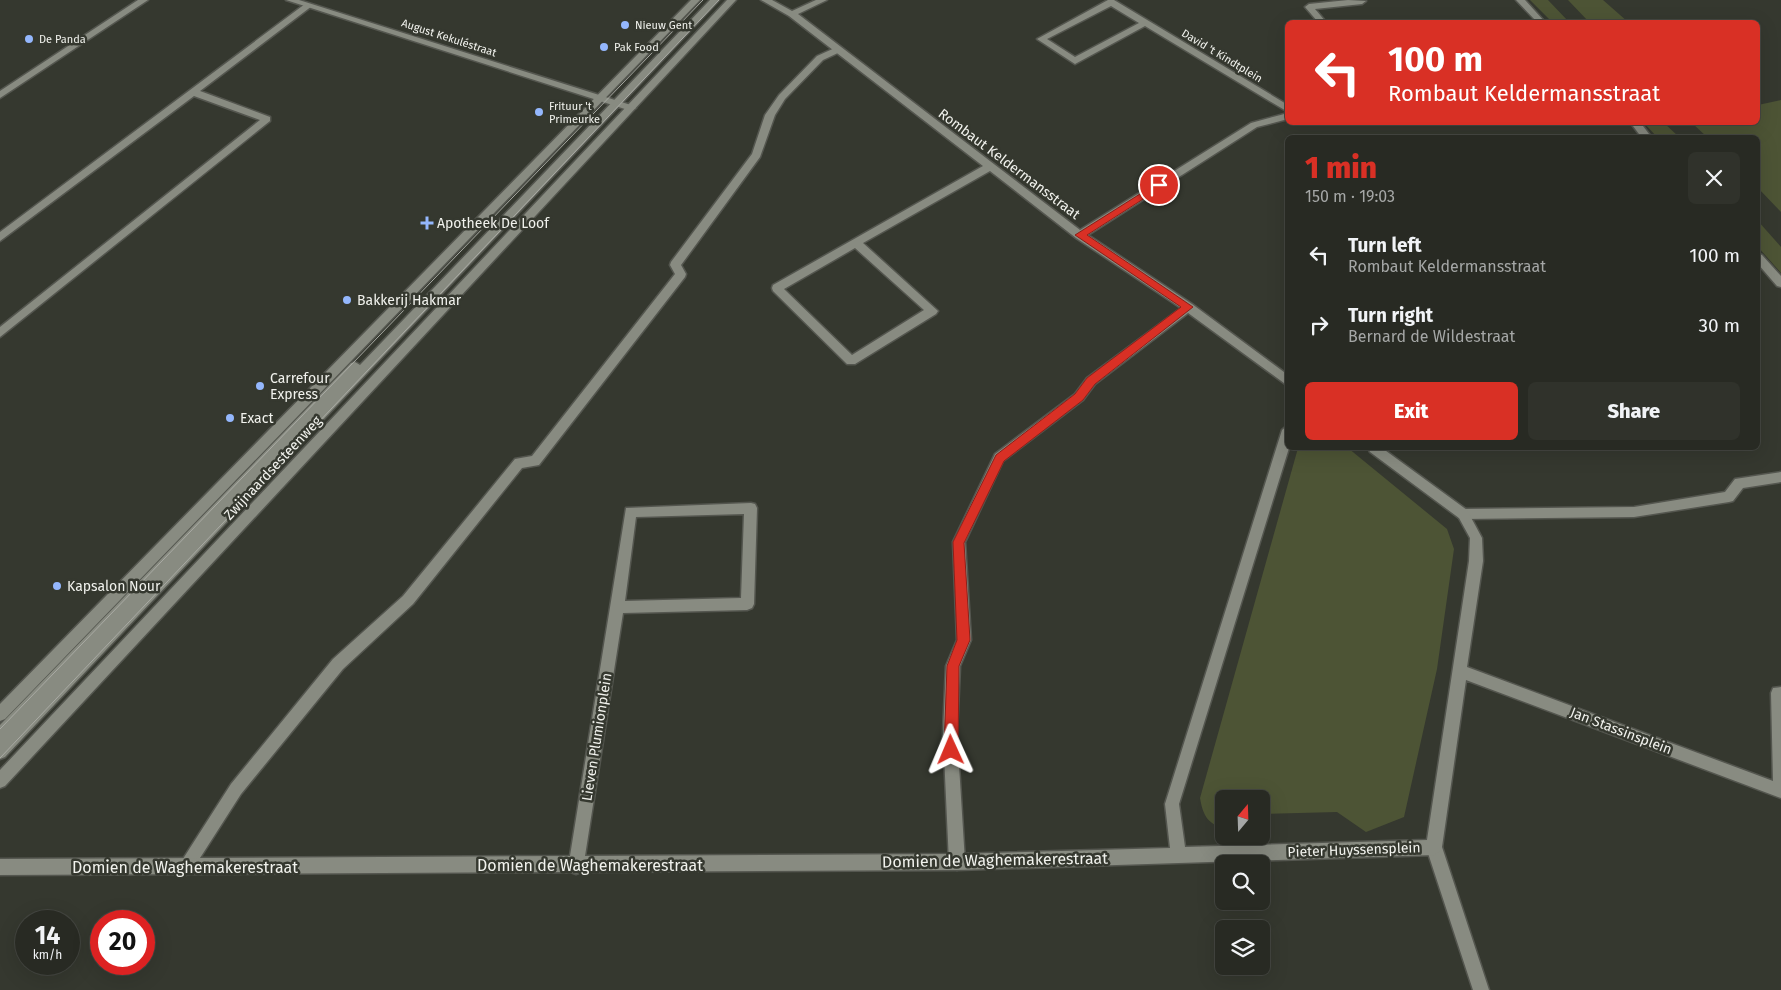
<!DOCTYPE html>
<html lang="en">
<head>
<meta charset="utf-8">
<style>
	body { margin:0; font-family:"Fira Sans",sans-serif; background:#30322b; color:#f1f3f6; height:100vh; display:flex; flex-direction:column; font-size:19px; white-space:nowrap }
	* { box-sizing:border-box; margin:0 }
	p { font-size:16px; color:#a5a7a6 }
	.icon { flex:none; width:28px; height:28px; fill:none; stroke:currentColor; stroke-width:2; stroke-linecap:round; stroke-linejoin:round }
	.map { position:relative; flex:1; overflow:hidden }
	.drawer { position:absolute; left:1285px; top:135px; width:475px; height:315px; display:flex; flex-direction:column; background:#282a23; border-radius:8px; box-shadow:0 5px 20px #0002,0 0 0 1px #444641 }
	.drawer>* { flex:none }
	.hud { position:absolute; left:1285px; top:20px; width:475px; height:105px; border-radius:8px; box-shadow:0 5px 20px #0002,0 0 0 1px #444641; background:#d93025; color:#fff; overflow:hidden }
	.needle { width:32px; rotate:19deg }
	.controls { position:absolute; left:1215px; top:790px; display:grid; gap:10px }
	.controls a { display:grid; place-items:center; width:55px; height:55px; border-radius:8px; background:#282a23; box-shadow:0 5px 20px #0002,0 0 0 1px #444641; font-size:25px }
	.speed { position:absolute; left:15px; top:910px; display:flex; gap:10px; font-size:25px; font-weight:700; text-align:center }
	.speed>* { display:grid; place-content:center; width:65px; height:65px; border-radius:50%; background:#282a23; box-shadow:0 5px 20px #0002,0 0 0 1px #444641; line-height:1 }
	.speed small { font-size:12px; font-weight:400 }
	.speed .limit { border:8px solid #d22; background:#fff; color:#111 }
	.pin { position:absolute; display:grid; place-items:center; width:42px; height:42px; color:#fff; margin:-21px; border:2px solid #fff; border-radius:50%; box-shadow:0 1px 5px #0007 }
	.me { position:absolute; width:55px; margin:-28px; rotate:359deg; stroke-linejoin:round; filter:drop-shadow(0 0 4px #0008) }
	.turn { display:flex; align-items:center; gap:18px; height:105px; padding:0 20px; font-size:22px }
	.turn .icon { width:65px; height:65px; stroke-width:2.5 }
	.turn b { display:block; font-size:35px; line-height:42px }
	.round { display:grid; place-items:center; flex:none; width:52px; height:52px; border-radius:8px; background:#30322b }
	.summary { display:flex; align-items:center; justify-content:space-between; height:85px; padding:0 20px }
	h1 { font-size:30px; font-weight:800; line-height:38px; color:#d93025 }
	.action { display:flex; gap:10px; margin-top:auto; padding:10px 20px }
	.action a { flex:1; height:58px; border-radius:8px; background:#d93025; color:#fff; font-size:20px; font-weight:800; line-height:58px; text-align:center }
	.action a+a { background:#30322b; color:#f1f3f6 }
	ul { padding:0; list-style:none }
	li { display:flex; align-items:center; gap:15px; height:70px; padding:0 20px }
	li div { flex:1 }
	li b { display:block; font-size:19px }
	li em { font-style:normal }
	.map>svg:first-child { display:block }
	.green { fill:#4d5435 }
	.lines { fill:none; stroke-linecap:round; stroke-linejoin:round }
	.service-casing { stroke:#54564f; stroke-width:3 }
	.minor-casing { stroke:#54564f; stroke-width:3 }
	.tertiary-casing { stroke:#54564f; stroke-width:3 }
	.service { fill:#888b81; fill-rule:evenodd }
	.minor { fill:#888b81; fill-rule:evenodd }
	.tertiary { fill:#888b81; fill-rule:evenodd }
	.tram { stroke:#a9aaa4; stroke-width:1 }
	.route { fill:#d93025; stroke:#8d1f18 }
	.poi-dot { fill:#94b7fd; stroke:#35382f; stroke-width:2 }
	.labels { text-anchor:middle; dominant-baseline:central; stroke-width:5; stroke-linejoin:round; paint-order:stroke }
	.far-poi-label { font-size:11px; fill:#f1f2ed; stroke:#35382f; text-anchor:start }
	.far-street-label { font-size:11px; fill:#f1f2ed; stroke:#35382f }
	.street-label { font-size:14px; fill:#f1f2ed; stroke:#35382f }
	.poi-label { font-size:14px; fill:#f1f2ed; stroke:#35382f; text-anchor:start }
	.near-street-label { font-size:16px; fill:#f1f2ed; stroke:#35382f }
</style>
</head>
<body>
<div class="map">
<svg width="1781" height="990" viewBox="0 0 1781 990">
	<rect width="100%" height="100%" fill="#35382f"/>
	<path class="green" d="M 1530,0 L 1548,0 L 1569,22 L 1552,22 Z
		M 1568,0 L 1603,0 L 1628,22 L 1589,22 Z
		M 1781,100 L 1781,212 L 1758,188 L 1758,138 L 1707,137 L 1692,123 L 1758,122 L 1758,105 Z
		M 1644,123 L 1664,123 L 1679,137 L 1657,137 Z
		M 1758,221 L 1781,247 L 1781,273 L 1758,247 Z
		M 1298,448 L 1348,448 L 1447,529 L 1454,549 L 1437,669 L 1404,817 L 1366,832 L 1337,812 L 1261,814 L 1261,799 L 1224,799 L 1224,829 C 1207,823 1203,815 1200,798 Z"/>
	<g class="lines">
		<g class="service-casing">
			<path id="service" d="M 710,0 L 719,0 L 5,757 L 0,759 L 0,725 L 351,363 L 355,362 L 360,365 Z
				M 1348,0 L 1366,1 L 1362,4 L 1315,9 L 1326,22 L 1318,22 L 1305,7 L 1309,4 Z
				M 305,4 L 312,6 L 200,91 L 270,117 L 270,121 L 0,337 L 0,327 L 260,120 L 194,96 L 0,241 L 0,232 Z
				M 837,47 L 840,48 L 840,52 L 823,60 L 785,99 L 775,115 L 760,157 L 681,265 L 686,274 L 685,277 L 539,465 L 522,468 L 413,604 L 343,669 L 241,794 L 191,872 L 186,875 L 181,872 L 178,867 L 181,862 L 231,784 L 333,659 L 403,596 L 515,459 L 532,456 L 675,274 L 670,265 L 671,262 L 752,154 L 765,115 L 779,95 L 817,56 Z
				M 1188,303 L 1193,307 L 1192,310 L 1095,384 L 1083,400 L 1003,461 L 965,542 L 971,640 L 960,666 L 957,733 L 965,862 L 962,867 L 957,870 L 952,867 L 949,862 L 943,733 L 946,666 L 957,640 L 953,542 L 995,454 L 1075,394 L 1087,378 Z
				M 1781,472 L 1781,482 L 1743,488 L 1733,501 L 1729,502 L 1634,517 L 1463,519 L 1459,518 L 1457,514 L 1459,510 L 1463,509 L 1634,507 L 1725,492 L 1735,479 Z
				M 1434,839 L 1439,842 L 1442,847 L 1489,990 L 1473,990 L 1426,847 L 1429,842 Z"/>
		</g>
		<g class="minor-casing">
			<path id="minor" d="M 138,0 L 148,0 L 0,98 L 0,91 Z
				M 286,0 L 299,0 L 634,106 L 636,108 L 631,111 L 628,110 Z
				M 761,0 L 772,0 L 792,11 L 816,0 L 827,0 L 798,14 L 1080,230 L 1251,123 L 1288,113 L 1288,119 L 1257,127 L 1088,235 L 1192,304 L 1288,375 L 1288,386 L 1184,310 L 1076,238 L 990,171 L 863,243 L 938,311 L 936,314 L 855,364 L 847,364 L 773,291 L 772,288 L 773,285 L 983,166 L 789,16 ZM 855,248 L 924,310 L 852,355 L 784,289 Z
				M 1108,0 L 1114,0 L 1288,105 L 1288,112 L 1145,26 L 1075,64 L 1037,39 ZM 1111,6 L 1139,23 L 1075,57 L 1047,39 Z
				M 1516,0 L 1525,0 L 1545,22 L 1537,22 Z
				M 1630,122 L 1640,122 L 1652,138 L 1642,138 Z
				M 1758,254 L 1762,255 L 1781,276 L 1781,287 L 1777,286 L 1758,264 Z
				M 1288,425 L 1289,448 L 1179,804 L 1185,847 L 1427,840 L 1469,561 L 1470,538 L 1459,518 L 1370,452 L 1368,448 L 1382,448 L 1467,510 L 1482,538 L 1483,561 L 1467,667 L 1773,781 L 1771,693 L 1773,688 L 1781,687 L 1781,798 L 1466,680 L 1442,847 L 1439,852 L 1434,855 L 957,870 L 581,872 L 576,874 L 571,872 L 0,875 L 0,859 L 570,856 L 626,508 L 751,503 L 755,504 L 757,508 L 754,604 L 752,608 L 747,610 L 623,613 L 585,856 L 957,854 L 1170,848 L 1165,804 L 1282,430 ZM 744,514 L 741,598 L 625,601 L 636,517 Z"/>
		</g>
		<g class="tertiary-casing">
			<path id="tertiary" d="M 691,0 L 700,0 L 5,719 L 0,721 L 0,704 Z
				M 727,0 L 736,0 L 5,786 L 0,788 L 0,770 Z"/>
		</g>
		<use href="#service" class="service"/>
		<use href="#minor" class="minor"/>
		<use href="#tertiary" class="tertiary"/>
		<path class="tram" d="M 0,729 L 703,0
			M 0,758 L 719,0"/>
	</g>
	<path class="route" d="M 1159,182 L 1163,185 L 1162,187 L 1087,235 L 1193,307 L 1095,384 L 1083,400 L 1004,461 L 964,543 L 970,640 L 959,666 L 958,750 L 956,755 L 951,757 L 946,755 L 944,750 L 947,666 L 957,640 L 953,542 L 996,455 L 1075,394 L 1087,378 L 1181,307 L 1075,235 Z"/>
	<g class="poi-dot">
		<circle cx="625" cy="25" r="5"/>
		<circle cx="29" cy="39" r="5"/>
		<circle cx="604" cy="47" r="5"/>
		<circle cx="539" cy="112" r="5"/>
		<path d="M424.5 215.5h5v5h5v5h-5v5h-5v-5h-5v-5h5z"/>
		<circle cx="347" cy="300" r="5"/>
		<circle cx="260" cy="386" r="5"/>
		<circle cx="230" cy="418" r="5"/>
		<circle cx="57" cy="586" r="5"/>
	</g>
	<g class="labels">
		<g class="far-poi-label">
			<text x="635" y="25">Nieuw Gent</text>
			<text x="39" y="39">De Panda</text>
			<text x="614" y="47">Pak Food</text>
			<text x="549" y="106">Frituur 't<tspan x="549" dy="13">Primeurke</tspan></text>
		</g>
		<g class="far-street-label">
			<text transform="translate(449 38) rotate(18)">August Kekuléstraat</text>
			<text transform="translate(1222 56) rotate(31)">David 't Kindtplein</text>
		</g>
		<g class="street-label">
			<text transform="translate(1009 164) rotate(37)">Rombaut Keldermansstraat</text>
			<text transform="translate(273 468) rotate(-47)">Zwijnaardsesteenweg</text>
			<text transform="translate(1621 731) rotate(21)">Jan Stassinsplein</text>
			<text transform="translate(597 737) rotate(-81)">Lieven Plumionplein</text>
			<text transform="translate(1354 850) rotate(-2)">Pieter Huyssensplein</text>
		</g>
		<g class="poi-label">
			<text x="437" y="223">Apotheek De Loof</text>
			<text x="357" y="300">Bakkerij Hakmar</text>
			<text x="270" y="378">Carrefour<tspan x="270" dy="16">Express</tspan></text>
			<text x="240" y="418">Exact</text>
			<text x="67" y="586">Kapsalon Nour</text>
		</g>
		<g class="near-street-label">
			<text transform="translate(995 860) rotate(-1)">Domien de Waghemakerestraat</text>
			<text x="590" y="865">Domien de Waghemakerestraat</text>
			<text x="185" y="867">Domien de Waghemakerestraat</text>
		</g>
	</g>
</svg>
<div class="controls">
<a><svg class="needle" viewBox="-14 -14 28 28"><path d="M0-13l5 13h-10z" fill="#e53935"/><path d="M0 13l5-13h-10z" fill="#a5a7a6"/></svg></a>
<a><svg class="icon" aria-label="search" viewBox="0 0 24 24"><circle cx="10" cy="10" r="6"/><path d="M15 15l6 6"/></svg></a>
<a><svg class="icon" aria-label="layers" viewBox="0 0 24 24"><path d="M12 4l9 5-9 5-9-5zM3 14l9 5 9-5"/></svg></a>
</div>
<div class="speed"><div>14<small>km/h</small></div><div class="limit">20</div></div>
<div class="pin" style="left:1159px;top:185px;background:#d93025"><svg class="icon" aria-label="arrive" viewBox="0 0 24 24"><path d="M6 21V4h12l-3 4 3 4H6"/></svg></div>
<svg class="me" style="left:951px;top:750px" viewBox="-20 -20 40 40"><path d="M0-17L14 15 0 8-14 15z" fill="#d93025" stroke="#fff" stroke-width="4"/></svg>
<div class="hud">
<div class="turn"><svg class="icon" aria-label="left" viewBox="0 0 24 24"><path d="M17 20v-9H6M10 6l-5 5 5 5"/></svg><div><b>100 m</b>Rombaut Keldermansstraat</div></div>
</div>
<section class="drawer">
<div class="summary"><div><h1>1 min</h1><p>150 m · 19:03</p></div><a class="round"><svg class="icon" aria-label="close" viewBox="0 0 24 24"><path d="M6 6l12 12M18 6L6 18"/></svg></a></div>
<ul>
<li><svg class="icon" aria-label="left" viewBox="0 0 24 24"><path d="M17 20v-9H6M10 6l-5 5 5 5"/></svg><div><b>Turn left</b><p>Rombaut Keldermansstraat</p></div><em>100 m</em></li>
<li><svg class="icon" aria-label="right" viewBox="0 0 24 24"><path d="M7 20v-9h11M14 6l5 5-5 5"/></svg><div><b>Turn right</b><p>Bernard de Wildestraat</p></div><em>30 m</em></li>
</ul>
<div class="action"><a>Exit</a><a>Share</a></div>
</section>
</div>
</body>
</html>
